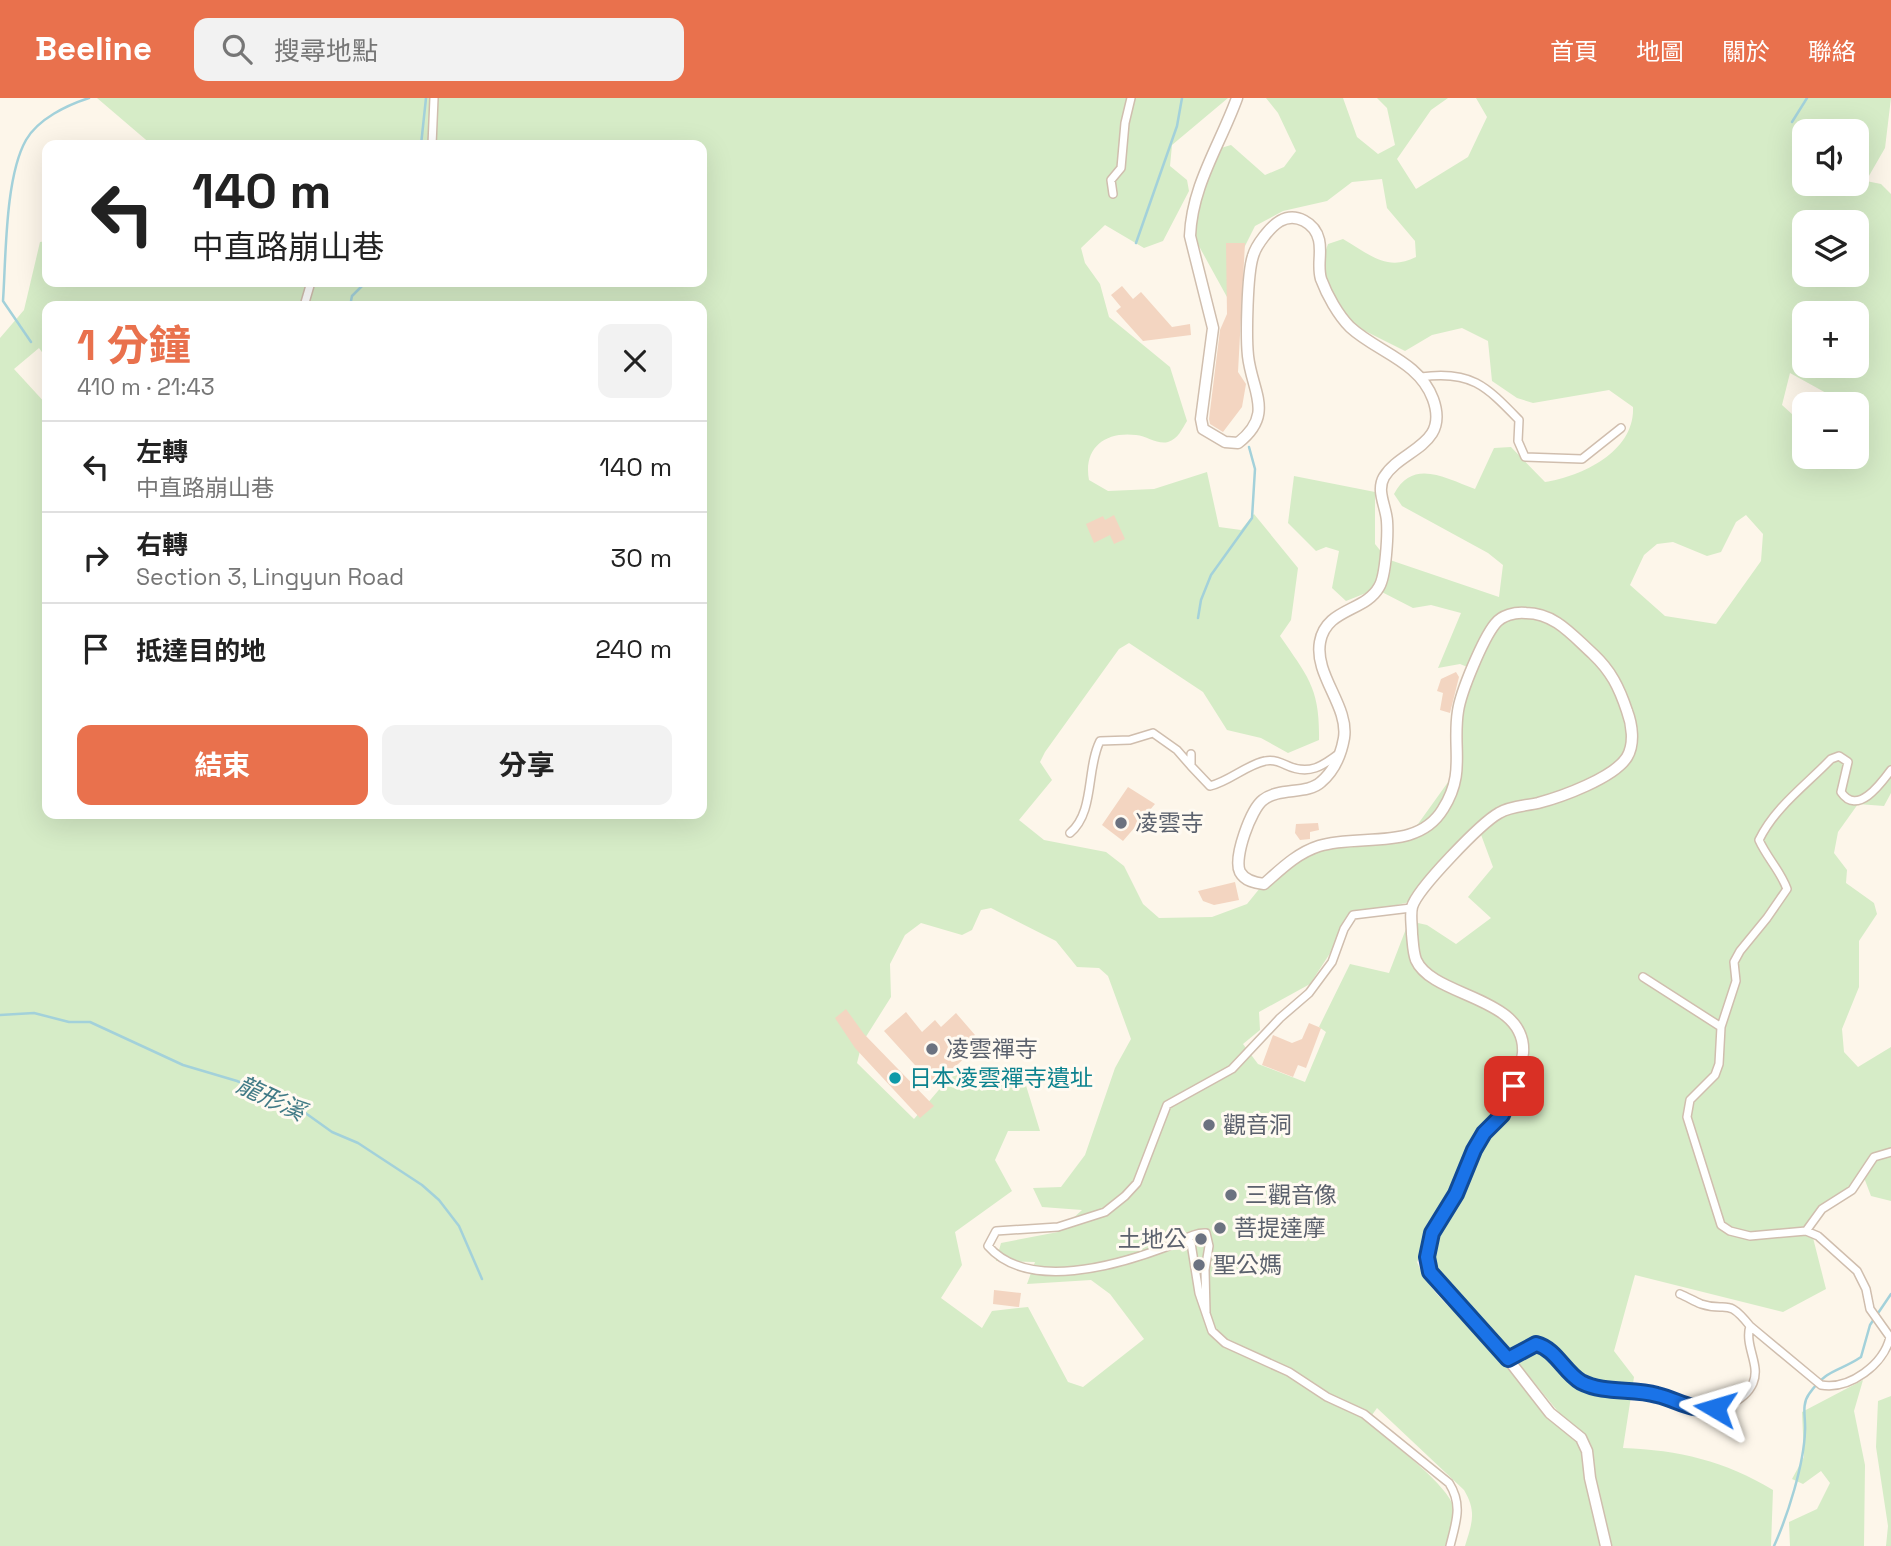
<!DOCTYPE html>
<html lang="zh-TW">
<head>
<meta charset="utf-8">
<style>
	body { margin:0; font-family:"Space Grotesk","Noto Sans TC",sans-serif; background:#f2f2f2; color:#222; height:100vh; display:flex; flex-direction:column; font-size:26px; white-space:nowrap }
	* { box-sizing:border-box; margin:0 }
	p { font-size:23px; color:#767676 }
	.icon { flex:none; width:38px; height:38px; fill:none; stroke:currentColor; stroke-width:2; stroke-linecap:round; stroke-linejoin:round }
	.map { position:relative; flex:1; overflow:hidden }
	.drawer { position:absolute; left:42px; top:203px; width:665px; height:518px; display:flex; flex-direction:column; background:#fff; border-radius:14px; box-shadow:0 7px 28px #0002 }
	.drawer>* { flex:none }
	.banner { position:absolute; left:42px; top:42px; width:665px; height:147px; border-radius:14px; box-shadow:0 7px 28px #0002; background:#fff; color:#222; overflow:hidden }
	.tools { position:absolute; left:1792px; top:21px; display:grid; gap:14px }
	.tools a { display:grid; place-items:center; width:77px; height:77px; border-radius:14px; background:#fff; box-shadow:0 7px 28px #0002; font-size:35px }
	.pin { position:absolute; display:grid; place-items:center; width:60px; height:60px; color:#fff; margin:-30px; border-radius:14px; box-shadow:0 4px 10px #0006 }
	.me { position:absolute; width:77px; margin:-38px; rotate:277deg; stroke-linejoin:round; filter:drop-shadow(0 0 5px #0008) }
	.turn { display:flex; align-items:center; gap:24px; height:147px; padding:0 35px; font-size:32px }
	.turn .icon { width:91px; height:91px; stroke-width:2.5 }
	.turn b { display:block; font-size:49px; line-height:60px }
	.round { display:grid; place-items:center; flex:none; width:74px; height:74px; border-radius:14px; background:#f2f2f2 }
	.summary { display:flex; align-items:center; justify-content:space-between; height:119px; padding:0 35px }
	h1 { font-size:42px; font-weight:700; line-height:52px; color:#e9714d }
	.action { display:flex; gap:14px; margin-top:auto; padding:14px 35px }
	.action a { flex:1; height:80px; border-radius:14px; background:#e9714d; color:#fff; font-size:28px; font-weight:700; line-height:80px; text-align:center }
	.action a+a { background:#f2f2f2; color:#222 }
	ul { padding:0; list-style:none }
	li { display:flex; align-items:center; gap:21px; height:91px; padding:0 35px; border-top:2px solid #e0e0e0 }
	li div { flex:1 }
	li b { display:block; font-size:26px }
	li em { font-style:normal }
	header { display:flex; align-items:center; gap:42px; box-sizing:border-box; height:98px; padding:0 35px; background:#e9714d; color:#fff }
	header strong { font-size:33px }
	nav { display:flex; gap:38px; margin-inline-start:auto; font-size:24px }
	.search { width:490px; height:63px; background:#f2f2f2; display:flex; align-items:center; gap:18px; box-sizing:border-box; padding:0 24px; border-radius:14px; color:#767676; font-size:26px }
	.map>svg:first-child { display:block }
	.green { fill:#d6ecc7; fill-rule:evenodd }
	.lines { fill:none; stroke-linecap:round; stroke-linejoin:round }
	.stream { stroke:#a3d1da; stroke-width:2.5 }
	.building { fill:#f3d5c1 }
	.minor-casing { stroke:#d0beae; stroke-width:10 }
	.tertiary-casing { stroke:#d0beae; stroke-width:13 }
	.minor { stroke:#fff; stroke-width:7 }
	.tertiary { stroke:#fff; stroke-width:10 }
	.route-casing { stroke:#114b97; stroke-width:18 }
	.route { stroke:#1a73e8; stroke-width:12 }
	.worship-dot { fill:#6b7280; stroke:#fffaf1; stroke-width:2.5 }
	.culture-dot { fill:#0f9aa8; stroke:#fffaf1; stroke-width:2.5 }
	.labels { text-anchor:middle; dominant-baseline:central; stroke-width:6; stroke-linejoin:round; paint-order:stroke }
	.worship-label { font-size:23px; fill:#5b616d; stroke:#fffaf1; text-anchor:start }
	.culture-label { font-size:23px; fill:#0d838f; stroke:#fffaf1; text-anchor:start }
	.water-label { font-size:24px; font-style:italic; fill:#417a86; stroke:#fffaf1 }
</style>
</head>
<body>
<header>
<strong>Beeline</strong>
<div class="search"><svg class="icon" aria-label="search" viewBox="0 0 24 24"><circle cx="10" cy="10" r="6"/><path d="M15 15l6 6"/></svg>搜尋地點</div>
<nav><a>首頁</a><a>地圖</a><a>關於</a><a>聯絡</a></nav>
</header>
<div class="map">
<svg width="1891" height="1448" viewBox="0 0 1891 1448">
	<rect width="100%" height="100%" fill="#fdf6ea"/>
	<path class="green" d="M 97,0 L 1228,0 L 1172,47 L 1170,68 L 1187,82 L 1189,93 L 1163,143 L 1144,150 L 1105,127 L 1081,150 L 1085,165 L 1100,186 L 1109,219 L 1170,269 L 1187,323 C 1182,331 1178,341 1168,344 C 1158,347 1147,338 1136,337 C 1105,333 1083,350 1089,382 L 1108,393 L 1154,391 L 1207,374 L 1219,429 L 1241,432 L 1254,416 L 1298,470 L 1291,522 L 1280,538 C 1308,579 1320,590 1319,642 L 1288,655 L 1261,640 L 1227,632 L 1203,594 L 1129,545 L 1119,551 L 1045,654 L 1040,664 L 1052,682 L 1019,722 L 1044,742 L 1106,754 L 1124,768 L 1143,806 L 1159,820 L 1212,819 L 1247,806 L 1277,769 L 1349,739 L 1409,733 L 1418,726 L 1451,680 L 1470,570 L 1460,566 L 1438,570 L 1461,515 L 1431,507 L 1413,510 L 1376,491 L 1346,503 L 1332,490 L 1339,453 L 1326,449 L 1316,453 L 1288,425 L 1294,378 L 1375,394 L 1375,446 L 1387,461 L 1499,499 L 1503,467 L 1488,455 L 1402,408 L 1394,396 C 1413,360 1445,380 1475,391 L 1494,350 L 1511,349 L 1545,384 C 1583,378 1635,353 1633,309 L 1609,292 L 1533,305 L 1517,300 L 1492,283 L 1488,243 L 1462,230 L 1432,237 L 1405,253 L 1353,227 L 1328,189 L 1323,160 L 1328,146 L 1343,141 C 1369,156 1387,174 1416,159 L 1415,143 L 1387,110 L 1382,81 L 1352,84 L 1327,103 L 1283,113 L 1255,128 L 1241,156 L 1238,219 L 1189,130 L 1221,50 L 1231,47 L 1265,77 L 1284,69 L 1296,53 L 1278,15 L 1266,0 L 1343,0 L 1357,39 L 1378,56 L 1395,47 L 1387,10 L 1377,0 L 1448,0 L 1431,12 L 1397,61 L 1416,91 L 1468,59 L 1487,19 L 1476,0 L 1891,0 L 1885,50 L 1866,83 L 1881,86 L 1891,96 L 1891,695 L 1884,708 L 1858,706 L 1838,734 L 1834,755 L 1847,772 L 1846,785 L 1874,805 L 1877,816 L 1859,843 L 1859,889 L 1842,931 L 1844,954 L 1858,969 L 1891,949 L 1891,1103 L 1871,1098 L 1863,1077 L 1810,1128 L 1826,1191 L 1783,1214 L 1635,1177 L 1614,1253 L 1634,1279 L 1623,1350 C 1679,1352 1725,1363 1773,1392 L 1771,1448 L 1465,1448 C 1472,1425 1477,1414 1464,1392 L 1377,1310 L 1367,1324 C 1388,1342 1441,1381 1452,1405 C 1458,1417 1449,1436 1445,1448 L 0,1448 L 0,240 L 24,212 L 40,144 L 47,143 L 47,184 L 702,184 L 702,47 L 152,47 ZM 1804,33 L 1857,33 L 1857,86 L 1804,86 ZM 1804,124 L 1857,124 L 1857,177 L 1804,177 ZM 47,208 L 702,208 L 702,716 L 47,716 L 47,307 L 14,271 L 39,250 L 47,261 ZM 1804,215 L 1857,215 L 1857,268 L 1804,268 ZM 1790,275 L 1828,296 L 1824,306 L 1857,306 L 1857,359 L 1804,359 L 1804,316 L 1793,317 L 1782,307 ZM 1746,417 L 1763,436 L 1761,463 L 1716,526 L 1665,518 L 1630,487 L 1644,457 L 1657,446 L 1673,444 L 1707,458 L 1721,454 L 1736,424 ZM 1480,734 L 1493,769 L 1468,799 L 1491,820 L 1456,846 L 1427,827 L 1409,823 L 1389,875 L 1350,866 L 1319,929 L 1326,934 L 1305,984 L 1258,966 L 1243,946 L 1260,932 L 1259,914 L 1310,886 L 1355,817 L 1418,802 ZM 991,810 L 1056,843 L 1077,869 L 1099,870 L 1108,878 L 1131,941 L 1115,970 L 1085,1057 L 1061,1089 L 1033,1090 L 1042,1109 L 1082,1112 L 1058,1134 L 1001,1145 L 996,1163 L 1035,1164 L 1027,1186 L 1091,1182 L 1110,1196 L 1144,1241 L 1083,1289 L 1068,1284 L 1028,1209 L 992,1213 L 982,1230 L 941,1200 L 962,1167 L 955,1134 L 1012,1093 L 995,1062 L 1008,1033 L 1040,1033 L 1024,981 L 1014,980 L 1007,988 L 979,969 L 949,980 L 914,1021 L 857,965 L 862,945 L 891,899 L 890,866 L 905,837 L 921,825 L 962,837 L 972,832 L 981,812 ZM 1432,1140 L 1437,1183 L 1489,1229 L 1560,1316 L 1546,1320 C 1528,1296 1511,1267 1490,1245 C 1464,1220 1431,1200 1417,1164 Z
		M 1863,1282 L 1854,1313 L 1865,1367 L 1864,1448 L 1790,1448 L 1789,1424 L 1817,1411 L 1830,1385 L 1821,1373 L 1803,1386 L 1792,1381 L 1804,1359 L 1802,1314 Z
		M 1891,1298 L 1891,1448 L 1886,1448 L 1888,1428 L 1876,1349 L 1878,1303 Z"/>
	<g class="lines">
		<path class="stream" d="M 1792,24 L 1807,0
			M 421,47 L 426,0
			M 1136,145 L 1177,28 L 1182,0
			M 350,208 L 352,198 L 366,184
			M 31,244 L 3,203 C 6,159 5,79 26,42 C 38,21 67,7 89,0
			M 1198,520 L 1201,502 L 1211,477 L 1252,420 L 1255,371 L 1249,349
			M 0,917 L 34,915 L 69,924 L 90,924 L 183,967 L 237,983 L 297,1009 L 332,1034 L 358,1045 L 422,1087 L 439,1102 L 459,1128 L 482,1181
			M 1774,1448 C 1788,1417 1804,1366 1805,1333 C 1806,1320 1801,1307 1809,1296 C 1827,1270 1839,1274 1861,1259 L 1870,1227 L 1891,1196"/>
	</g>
	<path class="building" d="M 1226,145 L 1245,145 L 1238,274 L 1246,286 L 1242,309 L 1223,334 L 1210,326 L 1209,321 L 1220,232 L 1227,216 Z
		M 1122,188 L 1133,201 L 1141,194 L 1172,229 L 1190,226 L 1191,237 L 1143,243 L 1116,213 L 1121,209 L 1111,197 Z
		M 1114,417 L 1125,441 L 1114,446 L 1110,437 L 1094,445 L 1086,426 L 1103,418 L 1105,422 Z
		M 1456,574 L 1459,579 L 1450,615 L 1440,612 L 1443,595 L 1437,593 L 1441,581 Z
		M 1128,689 L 1155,706 L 1123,743 L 1102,727 Z
		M 1318,725 L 1319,732 L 1310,734 L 1310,741 L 1300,742 L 1295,735 L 1296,726 Z
		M 1235,784 L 1239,802 L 1214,807 L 1203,803 L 1198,793 Z
		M 846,911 L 864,936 L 934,1008 L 920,1020 L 855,950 L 835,920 Z
		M 906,914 L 922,934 L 935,922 L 941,929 L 956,915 L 975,937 L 961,950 L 968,957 L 934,988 L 884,933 Z
		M 1309,925 L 1321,930 L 1306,970 L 1298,967 L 1293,979 L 1262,967 L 1273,937 L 1292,945 L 1302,941 Z
		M 994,1192 L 1021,1195 L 1019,1209 L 993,1206 Z"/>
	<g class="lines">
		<g class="minor-casing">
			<path id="minor" d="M 432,47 L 434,0
				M 1113,96 L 1111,82 L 1121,70 L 1125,25 L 1131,0
				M 304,208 L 311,184
				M 1421,279 C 1471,272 1486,288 1519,322 L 1518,343 L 1525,359 L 1582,361 L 1621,330
				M 1191,656 L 1191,668 L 1210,688 C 1230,683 1246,667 1265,663 C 1273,661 1280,664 1286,667 C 1309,678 1323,668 1341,654
				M 1070,735 C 1095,714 1086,671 1100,643 L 1130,642 L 1153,635 L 1177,652 L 1191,668
				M 1643,879 L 1721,929
				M 1806,1133 L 1822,1111 L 1852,1092 L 1874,1059 L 1891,1054
				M 1181,1144 L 1191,1145 L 1199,1195 L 1212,1233 L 1225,1245 L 1289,1274 L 1327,1299 L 1364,1316 L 1449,1385 C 1463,1407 1456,1424 1450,1448
				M 1680,1196 C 1687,1199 1694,1203 1701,1206 C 1728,1215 1726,1198 1750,1228
				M 1206,1214 L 1205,1172 L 1209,1148 L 1206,1135 C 1193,1134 1179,1145 1166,1149 C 1118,1167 1028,1194 988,1148 L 996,1133 L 1058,1129 L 1105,1114 L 1125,1098 L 1137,1085 L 1167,1007 L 1232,971 L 1280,920 L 1309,895 L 1332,864 L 1344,831 L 1353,817 L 1411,810
				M 1508,1261 L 1536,1246 C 1557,1251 1564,1278 1585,1286 C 1607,1294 1631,1292 1654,1296 C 1667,1298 1680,1308 1694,1311 C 1715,1315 1744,1305 1753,1285 C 1761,1267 1744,1248 1750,1228 L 1821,1287 C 1850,1292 1884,1266 1890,1239 L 1870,1211 L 1866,1191 L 1857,1173 L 1818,1138 L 1806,1133 L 1750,1138 L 1730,1133 L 1721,1127 L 1687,1019 L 1690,1002 L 1715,977 L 1719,966 L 1721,929 L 1736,883 L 1734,864 L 1740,853 L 1767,820 L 1787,791 C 1780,772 1767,760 1759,742 C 1775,709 1806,687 1831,661 L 1839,658 L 1848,664 L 1841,694 C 1857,718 1880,687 1891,672"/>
		</g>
		<g class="tertiary-casing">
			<path id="tertiary" d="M 1237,0 C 1220,47 1192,87 1190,138 L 1213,230 L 1201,321 L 1203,331 L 1225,344 L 1238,345 C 1275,316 1252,294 1248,258 C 1246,239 1247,176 1253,158 C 1256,147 1270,129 1280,123 C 1296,114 1315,125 1319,142 C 1322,155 1317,168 1321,181 C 1327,197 1338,217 1350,229 C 1377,254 1419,263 1433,301 C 1450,348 1401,351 1384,379 C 1376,393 1386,408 1387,423 C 1388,436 1386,478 1379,489 C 1365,514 1326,510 1320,544 C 1314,577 1349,608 1344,640 C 1341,657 1334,673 1321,684 C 1307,697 1279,689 1263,702 C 1251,711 1233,760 1240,774 C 1245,783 1255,785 1264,786 C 1281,771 1297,755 1319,748 C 1360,735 1417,754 1443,711 C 1466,675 1452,650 1458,613 C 1461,593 1483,541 1495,526 C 1502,517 1515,514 1526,515 C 1555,515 1573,538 1593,556 C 1611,573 1619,589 1627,613 C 1632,626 1635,646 1627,659 C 1614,680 1561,699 1538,705 C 1525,708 1510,708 1499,715 C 1481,725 1417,791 1412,809 C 1410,817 1412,827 1412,836 C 1413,845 1413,854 1416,862 C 1433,900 1527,898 1523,955 C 1521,971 1510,1006 1500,1019 C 1492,1030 1482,1038 1475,1050 C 1466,1066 1462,1084 1454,1100 C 1440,1126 1423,1144 1430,1174 L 1508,1261 L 1550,1315 L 1581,1340 L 1587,1353 L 1590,1380 L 1606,1448"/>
		</g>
		<use href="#minor" class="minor"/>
		<use href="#tertiary" class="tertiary"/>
	</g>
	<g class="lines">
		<g class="route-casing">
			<path id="route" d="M 1514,988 L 1502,1017 L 1484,1035 L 1474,1052 L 1456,1096 L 1432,1135 L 1427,1159 L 1430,1174 L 1508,1261 L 1536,1246 C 1556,1251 1564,1274 1581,1284 C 1604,1296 1633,1290 1657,1297 C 1681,1303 1687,1312 1715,1310"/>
		</g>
		<use href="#route" class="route"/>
	</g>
	<g class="worship-dot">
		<circle cx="1121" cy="725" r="7"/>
		<circle cx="932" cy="951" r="7"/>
		<circle cx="1209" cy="1027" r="7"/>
		<circle cx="1231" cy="1097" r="7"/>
		<circle cx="1220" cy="1130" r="7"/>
		<circle cx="1201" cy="1141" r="7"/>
		<circle cx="1199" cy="1167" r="7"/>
	</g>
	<circle class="culture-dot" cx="895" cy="980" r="7"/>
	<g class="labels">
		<g class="worship-label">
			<text x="1135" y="725">凌雲寺</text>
			<text x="946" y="951">凌雲禪寺</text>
			<text x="1223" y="1027">觀音洞</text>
			<text x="1245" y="1097">三觀音像</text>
			<text x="1234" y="1130">菩提達摩</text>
			<text x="1187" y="1141" text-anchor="end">土地公</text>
			<text x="1213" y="1167">聖公媽</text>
		</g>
		<g class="culture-label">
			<text x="909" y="980">日本凌雲禪寺遺址</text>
		</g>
		<g class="water-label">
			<text transform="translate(271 1000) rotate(25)">龍形溪</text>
		</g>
	</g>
</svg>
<div class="tools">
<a><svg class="icon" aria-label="sound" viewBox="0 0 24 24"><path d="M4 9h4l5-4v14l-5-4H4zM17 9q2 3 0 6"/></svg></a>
<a><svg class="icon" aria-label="layers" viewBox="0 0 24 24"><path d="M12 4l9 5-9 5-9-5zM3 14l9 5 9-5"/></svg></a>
<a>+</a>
<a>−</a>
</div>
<div class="pin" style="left:1514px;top:988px;background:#d93025"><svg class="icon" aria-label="arrive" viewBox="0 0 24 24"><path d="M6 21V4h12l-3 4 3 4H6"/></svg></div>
<svg class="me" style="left:1715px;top:1310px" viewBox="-20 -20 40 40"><path d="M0-17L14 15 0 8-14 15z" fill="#1a73e8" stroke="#fff" stroke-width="4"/></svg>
<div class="banner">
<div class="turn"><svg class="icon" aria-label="left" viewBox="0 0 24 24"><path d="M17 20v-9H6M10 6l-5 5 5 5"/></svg><div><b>140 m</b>中直路崩山巷</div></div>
</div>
<section class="drawer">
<div class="summary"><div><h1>1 分鐘</h1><p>410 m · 21:43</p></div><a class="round"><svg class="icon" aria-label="close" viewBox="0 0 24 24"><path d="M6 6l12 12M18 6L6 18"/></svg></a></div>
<ul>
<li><svg class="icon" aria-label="left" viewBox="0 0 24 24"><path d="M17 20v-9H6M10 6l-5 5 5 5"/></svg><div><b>左轉</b><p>中直路崩山巷</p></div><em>140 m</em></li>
<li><svg class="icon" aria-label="right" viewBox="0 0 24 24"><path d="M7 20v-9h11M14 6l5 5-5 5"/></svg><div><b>右轉</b><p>Section 3, Lingyun Road</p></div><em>30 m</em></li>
<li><svg class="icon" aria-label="arrive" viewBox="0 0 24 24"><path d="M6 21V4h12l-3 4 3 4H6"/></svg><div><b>抵達目的地</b></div><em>240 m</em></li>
</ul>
<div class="action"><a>結束</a><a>分享</a></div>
</section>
</div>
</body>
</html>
